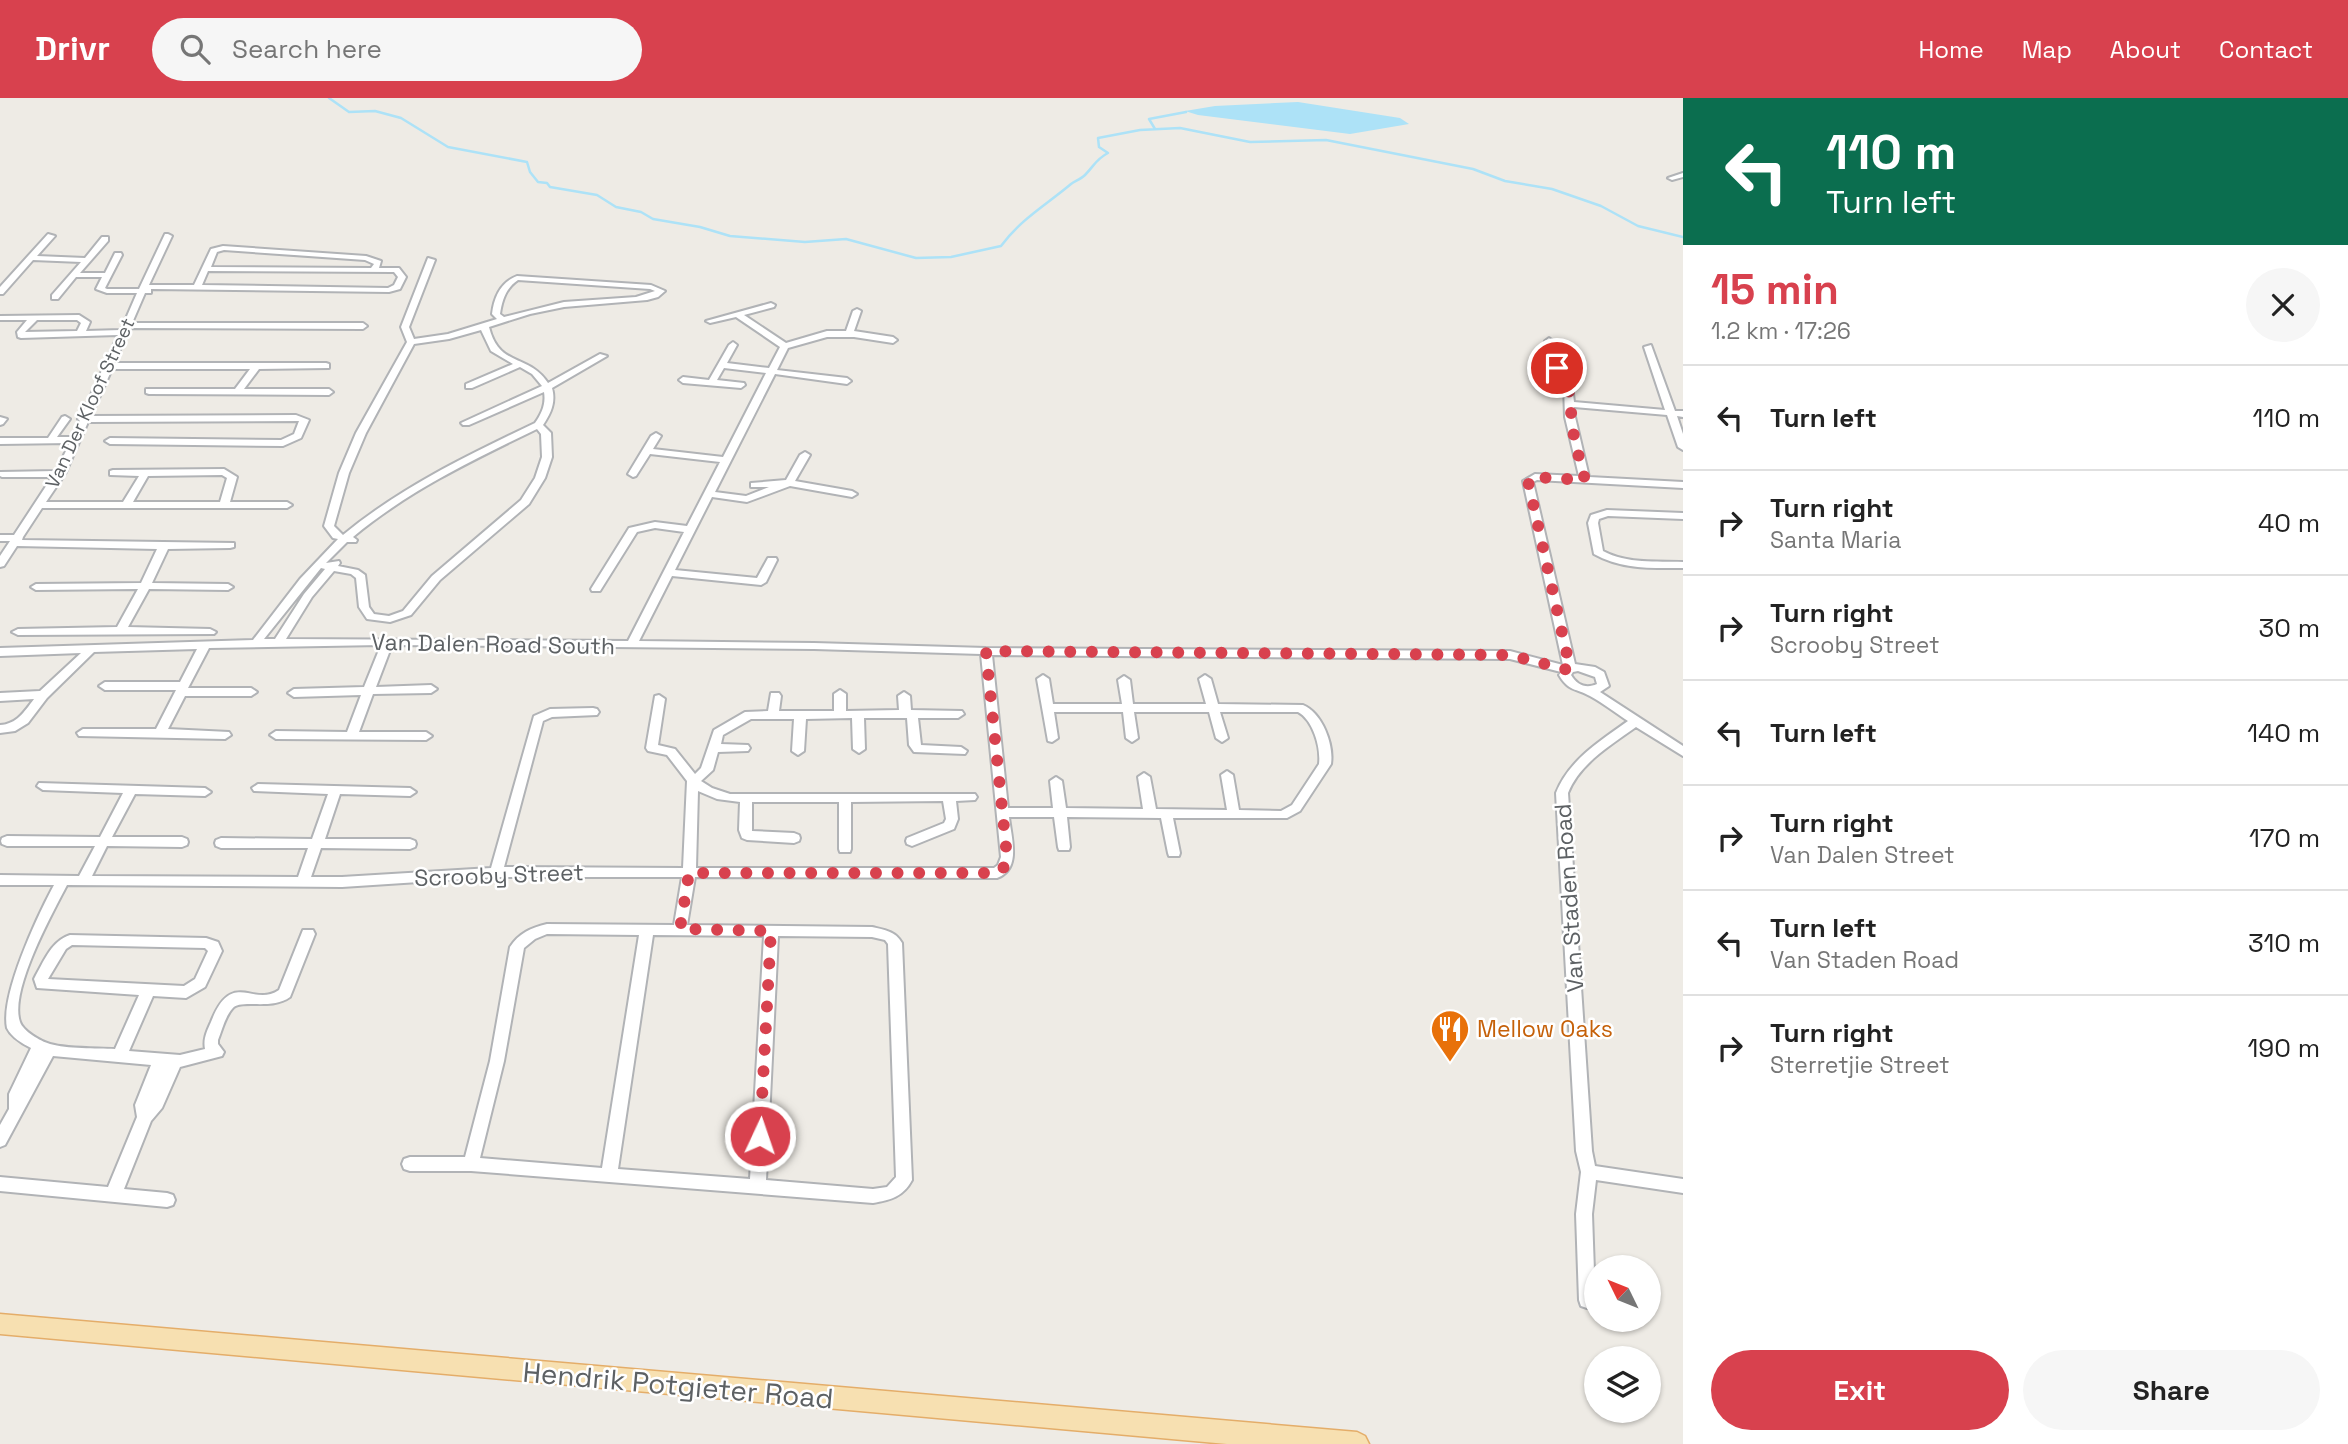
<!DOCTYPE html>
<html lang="en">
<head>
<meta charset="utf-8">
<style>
	body { margin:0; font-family:"Space Grotesk",sans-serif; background:#f6f6f6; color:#222; height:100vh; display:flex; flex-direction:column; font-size:26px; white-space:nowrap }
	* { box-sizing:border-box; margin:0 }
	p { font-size:23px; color:#767676 }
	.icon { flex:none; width:38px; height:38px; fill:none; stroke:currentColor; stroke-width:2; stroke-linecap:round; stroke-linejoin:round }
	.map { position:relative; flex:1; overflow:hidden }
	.panel { display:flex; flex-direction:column; background:#fff; width:665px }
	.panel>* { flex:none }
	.hud { background:#0b6e4f; color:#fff; overflow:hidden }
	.needle { width:46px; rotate:313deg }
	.tools { position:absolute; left:1584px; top:1157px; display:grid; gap:14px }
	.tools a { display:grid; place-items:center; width:77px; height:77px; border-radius:50%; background:#fff; box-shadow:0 2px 5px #0004; font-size:35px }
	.pin { position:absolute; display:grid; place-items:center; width:60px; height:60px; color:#fff; margin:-30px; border:4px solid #fff; border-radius:50%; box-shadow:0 2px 7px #0007 }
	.me { position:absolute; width:77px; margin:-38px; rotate:3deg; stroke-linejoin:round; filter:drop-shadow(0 0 5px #0008) }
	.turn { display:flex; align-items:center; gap:24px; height:147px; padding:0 28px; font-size:32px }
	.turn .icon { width:91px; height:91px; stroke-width:2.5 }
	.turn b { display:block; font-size:49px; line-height:60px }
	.round { display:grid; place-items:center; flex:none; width:74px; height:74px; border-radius:37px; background:#f6f6f6 }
	.head { display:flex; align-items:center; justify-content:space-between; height:119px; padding:0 28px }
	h1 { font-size:42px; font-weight:700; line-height:52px; color:#d8414e }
	.primary-button { display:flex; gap:14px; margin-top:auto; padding:14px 28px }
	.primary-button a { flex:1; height:80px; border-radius:42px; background:#d8414e; color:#fff; font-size:28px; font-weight:700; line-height:80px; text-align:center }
	.primary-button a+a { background:#f6f6f6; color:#222 }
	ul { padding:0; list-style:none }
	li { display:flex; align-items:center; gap:21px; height:105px; padding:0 28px; border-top:2px solid #e0e0e0 }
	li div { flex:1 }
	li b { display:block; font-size:26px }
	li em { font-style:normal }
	header { display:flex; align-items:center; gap:42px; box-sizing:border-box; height:98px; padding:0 35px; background:#d8414e; color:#fff }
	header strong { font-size:33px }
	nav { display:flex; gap:38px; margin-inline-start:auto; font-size:24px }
	.search { width:490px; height:63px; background:#f6f6f6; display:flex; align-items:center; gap:18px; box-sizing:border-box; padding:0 24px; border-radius:38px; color:#767676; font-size:26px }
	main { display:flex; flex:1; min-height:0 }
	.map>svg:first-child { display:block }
	.water { fill:#ade2f7 }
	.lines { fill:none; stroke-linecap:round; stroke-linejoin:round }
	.stream { stroke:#ade2f7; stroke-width:2.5 }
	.minor-casing { stroke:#b1b3b6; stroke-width:4 }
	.major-casing { stroke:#e4ad69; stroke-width:3 }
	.minor { fill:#fff; fill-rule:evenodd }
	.major { fill:#f7e0b1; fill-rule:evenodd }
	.route { stroke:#d8414e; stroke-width:12; stroke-dasharray:0 21.6 }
	.labels { text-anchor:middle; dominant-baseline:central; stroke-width:5; stroke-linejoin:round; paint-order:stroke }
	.far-street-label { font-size:19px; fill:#5d6164; stroke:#fff }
	.street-label { font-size:23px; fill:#5d6164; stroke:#fff }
	.food-label { font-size:23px; fill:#c56008; stroke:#fff; text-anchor:start }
	.near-street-label { font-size:28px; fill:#5d6164; stroke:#fff }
</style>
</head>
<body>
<header>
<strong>Drivr</strong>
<div class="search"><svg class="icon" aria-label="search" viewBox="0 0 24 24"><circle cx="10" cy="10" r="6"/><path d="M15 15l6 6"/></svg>Search here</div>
<nav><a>Home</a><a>Map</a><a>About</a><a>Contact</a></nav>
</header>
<main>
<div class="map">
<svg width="1683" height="1346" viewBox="0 0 1683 1346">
	<rect width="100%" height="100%" fill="#eeebe5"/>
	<path class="water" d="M 1298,4 L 1400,20 L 1409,26 L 1350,36 L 1198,17 L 1185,13 L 1215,8 Z"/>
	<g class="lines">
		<path class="stream" d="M 329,0 L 349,14 L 375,13 L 401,20 L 448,49 L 527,64 L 530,74 L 538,84 L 547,85 L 550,89 L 597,97 L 616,109 L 641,114 L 653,121 L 700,129 L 730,138 L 805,144 L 846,141 L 916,160 L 951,159 L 1001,148 C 1021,121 1046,107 1071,86 C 1075,83 1081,81 1085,77 C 1094,68 1096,61 1108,55 L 1099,49 L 1098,40 L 1140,32 L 1180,30 L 1250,44 L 1326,42 L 1473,71 L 1505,83 L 1552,91 L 1601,108 L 1638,128 L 1683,139
			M 1155,31 L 1149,21 L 1186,14"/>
		<g class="minor-casing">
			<path id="minor" d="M 1683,75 L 1683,79 L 1672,82 L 1668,80 Z
				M 48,136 L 55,138 L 37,158 L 85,160 L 102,139 L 108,139 L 108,143 L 80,175 L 105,175 L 115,155 L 121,155 L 122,157 L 105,190 L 107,191 L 139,191 L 165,136 L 168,136 L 172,138 L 149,187 L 194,187 L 211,151 L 223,148 L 366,158 L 381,163 L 379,170 L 399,170 L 406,179 L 400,191 L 389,194 L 151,191 L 151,195 L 145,195 L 132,225 L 363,225 L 367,228 L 363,231 L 130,230 L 114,265 L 326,265 L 329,266 L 329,270 L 259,271 L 244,291 L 329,291 L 333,294 L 329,297 L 149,296 L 146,295 L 146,291 L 235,291 L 250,271 L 112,271 L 91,318 L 296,317 L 309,322 L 301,340 L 283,348 L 110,346 L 105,343 L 110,340 L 281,342 L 294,336 L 299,323 L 88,324 L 65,376 L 46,404 L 123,404 L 139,378 L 110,377 L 110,373 L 113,372 L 224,371 L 237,379 L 230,404 L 287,404 L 292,407 L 287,410 L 42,410 L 23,439 L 22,442 L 234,445 L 234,449 L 230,450 L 168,451 L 152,485 L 228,486 L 233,489 L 228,492 L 149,491 L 128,529 L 210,531 L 216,534 L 214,536 L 18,537 L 12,534 L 18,531 L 117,529 L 138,491 L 36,492 L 31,489 L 36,486 L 141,485 L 157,451 L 17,448 L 4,468 L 0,469 L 0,458 L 10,443 L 0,443 L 0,437 L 14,437 L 52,379 L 2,379 L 0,378 L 0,374 L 56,373 L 70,345 L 0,346 L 0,340 L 48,340 L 62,319 L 65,318 L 70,321 L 57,339 L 72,339 L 80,323 L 78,321 L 81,319 L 118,237 L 21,240 L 18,239 L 17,234 L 27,222 L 0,222 L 0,218 L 79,217 L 90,224 L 86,233 L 121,232 L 137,195 L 107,195 L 96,191 L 102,179 L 76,179 L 58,201 L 52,201 L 52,197 L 81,164 L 33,162 L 3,196 L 0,196 L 0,189 ZM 224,152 L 365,162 L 374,166 L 371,170 L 211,169 L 217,154 ZM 208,173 L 394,174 L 398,179 L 394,187 L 388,190 L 202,187 ZM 37,222 L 77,222 L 81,225 L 77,233 L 25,234 ZM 222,377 L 227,380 L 220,404 L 133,404 L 148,378 Z
				M 428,160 L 435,162 L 409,229 L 414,241 L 448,236 L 497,221 L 492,216 C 494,199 501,184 517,178 L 651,187 L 665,193 L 658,199 L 647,202 L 564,209 L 530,216 L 489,229 C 499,270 528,255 548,285 L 600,256 L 607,258 L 552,290 C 556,304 551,315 543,327 L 551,335 L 552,359 L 545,380 L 529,406 L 440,482 L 411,517 L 390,524 L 367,521 L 359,509 L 356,480 L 351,476 L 334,473 L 312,499 L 286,541 L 628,543 L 684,434 L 655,430 L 637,434 L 600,493 L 592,493 L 591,491 L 629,430 L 655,424 L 687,428 L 720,364 L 650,356 L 636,378 L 633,379 L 628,376 L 651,338 L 656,335 L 661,338 L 653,351 L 723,359 L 766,275 L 724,270 L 717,282 L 744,285 L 745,287 L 741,290 L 683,285 L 679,282 L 683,279 L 709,282 L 729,247 L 733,244 L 737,247 L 727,265 L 769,270 L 780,249 L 736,219 L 710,225 L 706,223 L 771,205 L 775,207 L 774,209 L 744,217 L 786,245 L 827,233 L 846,233 L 853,213 L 857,211 L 861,213 L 854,233 L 893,239 L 897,242 L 893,245 L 854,239 L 827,239 L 788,250 L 777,272 L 847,280 L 851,283 L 847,286 L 775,276 L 715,394 L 746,398 L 769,389 L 751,389 L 751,385 L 786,382 L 800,357 L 805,354 L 810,357 L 795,383 L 852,393 L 857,396 L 852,399 L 790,388 L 747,404 L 712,399 L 675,472 L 757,480 L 768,460 L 776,460 L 777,462 L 766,484 L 761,487 L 672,478 L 639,543 L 814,545 L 986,550 L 1510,553 L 1563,567 L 1523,383 L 1535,376 L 1579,378 L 1565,319 L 1564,288 L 1559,277 L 1551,267 L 1545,243 L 1549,240 L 1553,243 L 1559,266 L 1567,276 L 1572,288 L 1574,304 L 1665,312 L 1644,249 L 1651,247 L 1675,313 L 1683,313 L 1683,319 L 1677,318 L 1683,336 L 1683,352 L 1678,349 L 1667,317 L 1574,309 L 1575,319 L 1589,379 L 1683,384 L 1683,390 L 1537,382 L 1533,384 L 1575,566 L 1595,569 L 1604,574 L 1609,588 L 1600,594 L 1683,648 L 1683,658 L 1636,629 C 1611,647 1580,665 1568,695 L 1592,1053 L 1595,1068 L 1683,1081 L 1683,1095 L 1596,1082 L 1592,1116 L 1595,1202 L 1593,1208 L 1587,1210 L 1581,1208 L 1579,1202 L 1576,1116 L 1581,1074 L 1576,1053 L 1556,695 C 1569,662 1600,643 1628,623 C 1616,615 1603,605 1590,598 C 1576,590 1569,594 1559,577 L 1561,574 L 1510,561 L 992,557 L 1008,710 L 1053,710 L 1050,683 L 1056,679 L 1062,683 L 1066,710 L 1143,711 L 1138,679 L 1144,675 L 1150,679 L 1156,711 L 1227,712 L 1221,677 L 1227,673 L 1233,677 L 1239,712 L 1281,713 L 1292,707 L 1319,666 C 1321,649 1313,622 1298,614 L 1220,614 L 1228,640 L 1222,644 L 1216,640 L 1209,614 L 1134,614 L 1138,640 L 1132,644 L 1126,640 L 1123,614 L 1054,614 L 1058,640 L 1052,644 L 1048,643 L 1037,581 L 1043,577 L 1049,581 L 1053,606 L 1122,606 L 1118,582 L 1124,578 L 1130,582 L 1133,606 L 1206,606 L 1199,581 L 1205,577 L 1211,581 L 1218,606 L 1303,607 C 1322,615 1334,646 1331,666 L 1300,713 L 1287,720 L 1173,720 L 1180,755 L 1179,758 L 1169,758 L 1168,755 L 1161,720 L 1067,719 L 1070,749 L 1069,752 L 1059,752 L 1058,749 L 1054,719 L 1009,719 C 1011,739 1022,771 997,780 L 695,779 L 687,827 L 872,829 C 885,832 895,833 902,845 L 912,1082 C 903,1099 890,1102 873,1105 L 471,1073 L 410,1073 L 404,1071 L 402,1066 L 404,1061 L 410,1059 L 465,1059 L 490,963 L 510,849 C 519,835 531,830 547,826 L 674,827 L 682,779 L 496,779 L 342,789 L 67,787 C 52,816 9,893 20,924 C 23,933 40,943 50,946 C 67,951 96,950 115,951 L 139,897 L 37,890 L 34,881 L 36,877 C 45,861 52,843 70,837 L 206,840 L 218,844 L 222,853 L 205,889 L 186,900 L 153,898 L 129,953 L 180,957 L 205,951 C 203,941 207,933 211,924 C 232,870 253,910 279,892 L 303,832 L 313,832 L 315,836 L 290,899 C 271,913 240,900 232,911 C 225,919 222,932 218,942 L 218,946 L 224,954 L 222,958 L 180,969 L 162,1010 L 151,1023 L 124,1091 L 167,1095 L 173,1097 L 175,1102 L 173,1107 L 167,1109 L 0,1093 L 0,1079 L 108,1089 L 137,1019 L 135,1007 L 151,967 L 53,958 L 5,1047 L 0,1049 L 0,1027 L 9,1011 L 9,996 L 31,950 C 23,946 11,939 7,930 C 0,897 38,817 54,787 L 0,787 L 0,777 L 79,778 L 95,748 L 7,748 L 2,746 L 1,743 L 2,740 L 7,738 L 100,739 L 123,695 L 43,692 L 37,688 L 39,685 L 205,690 L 211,694 L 205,698 L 135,696 L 112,739 L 182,739 L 187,741 L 188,744 L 187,747 L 182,749 L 107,748 L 92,778 L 298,779 L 308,750 L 221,750 L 216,748 L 215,745 L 216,742 L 221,740 L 312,741 L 328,696 L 254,693 L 252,690 L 258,686 L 410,690 L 416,694 L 410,698 L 340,696 L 325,741 L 410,741 L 415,743 L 416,746 L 415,749 L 410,751 L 321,750 L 311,779 L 342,779 L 491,770 L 534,618 L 550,611 L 593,610 L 597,611 L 599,614 L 597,617 L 552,619 L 543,623 L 504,769 L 683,770 L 687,683 L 667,657 L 648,653 L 646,650 L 655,598 L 659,597 L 665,601 L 658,647 L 675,651 L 695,676 L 701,670 L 714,632 L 745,614 L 768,613 L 771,595 L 779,595 L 781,598 L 779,613 L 834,613 L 834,596 L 840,592 L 846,596 L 846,613 L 899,612 L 898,598 L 904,594 L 910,598 L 911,612 L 962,613 L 964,616 L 958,620 L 918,620 L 921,647 L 961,649 L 967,653 L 965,656 L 914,654 L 909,647 L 907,620 L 864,620 L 865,651 L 859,655 L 853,651 L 852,620 L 806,621 L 804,653 L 798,657 L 792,653 L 794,621 L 751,621 L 723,637 L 721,646 L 748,647 L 750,650 L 748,653 L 718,654 L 713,672 L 701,683 L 712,690 L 730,696 L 975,696 L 977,699 L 975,702 L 956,703 L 958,721 L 954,731 L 912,748 L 907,746 L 906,743 L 907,740 L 944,725 L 946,721 L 943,703 L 851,704 L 851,751 L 850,754 L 840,754 L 839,751 L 839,704 L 752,704 L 752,733 L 794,735 L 799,737 L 800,740 L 799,743 L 794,745 L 747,742 L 742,740 L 739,732 L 740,704 L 717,701 L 698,693 L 696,770 L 994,770 L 998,767 L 1001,759 L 981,556 L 814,551 L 392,547 L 376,589 L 431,587 L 437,591 L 431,595 L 373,596 L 359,634 L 426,634 L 432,638 L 426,642 L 276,641 L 270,637 L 276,633 L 347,634 L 361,597 L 294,599 L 288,595 L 294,591 L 364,589 L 381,547 L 209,550 L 188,590 L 251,590 L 257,594 L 251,598 L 185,598 L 168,631 L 229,634 L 231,637 L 225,641 L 79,638 L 77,635 L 83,631 L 156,631 L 176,592 L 105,592 L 99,588 L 105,584 L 180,584 L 197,551 L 94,554 L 47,600 L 28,625 L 15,633 L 0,635 L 0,627 C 17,626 24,614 34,601 L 0,603 L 0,595 L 40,593 L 81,555 L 0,558 L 0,550 L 253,542 L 300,481 L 338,441 L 333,440 L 324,428 L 339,375 L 356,335 L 407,244 L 401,229 ZM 518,182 L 650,191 L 655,193 L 636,199 L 564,204 L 504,219 L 500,216 C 502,202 506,190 518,182 ZM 481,232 L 491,253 L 513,266 L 466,286 L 466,290 L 472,290 L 520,269 L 532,276 L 542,288 L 461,325 L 463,327 L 469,327 L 544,294 C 546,306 542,315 535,325 C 468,357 401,389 343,437 L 334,428 L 349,375 L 366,335 L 414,246 L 449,241 ZM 537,331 L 541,336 L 542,359 L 535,380 L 521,402 L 432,478 L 403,513 L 389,518 L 374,516 L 369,509 L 365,477 L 358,472 L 338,468 L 340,465 L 339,463 L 326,465 L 347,444 L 356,444 L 357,442 L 353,439 C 408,393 473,362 537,331 ZM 321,470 L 325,471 L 304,496 L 275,541 L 264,541 ZM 1578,573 L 1595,579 L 1597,586 C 1586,591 1577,587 1571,577 L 1573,574 ZM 547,836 L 639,837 L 602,1070 L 480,1060 L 504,963 L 524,850 L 535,841 ZM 653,837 L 764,838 L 750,1081 L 618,1071 ZM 778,838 L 872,839 L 885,842 L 888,846 L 896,1079 L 887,1089 L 873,1091 L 766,1082 ZM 72,847 L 205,850 L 208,853 L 195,881 L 184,888 L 48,881 L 66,851 Z
				M 0,319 L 7,321 L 3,326 L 0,327 Z
				M 1607,412 L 1683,415 L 1683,421 L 1608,418 L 1599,421 L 1598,425 L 1603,453 C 1627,466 1656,463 1683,464 L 1683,470 C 1653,470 1622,472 1594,456 L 1588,425 L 1591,417 Z"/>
		</g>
		<g class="major-casing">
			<path id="major" d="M 0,1216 L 1357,1334 L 1365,1338 L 1369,1346 L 1227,1346 L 0,1236 Z"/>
		</g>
		<use href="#minor" class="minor"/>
		<use href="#major" class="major"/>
	</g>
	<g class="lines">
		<path class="route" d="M 760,1038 L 771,833 L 680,831 L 689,775 L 997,775 L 1004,769 L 1007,759 L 986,553 L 1510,557 L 1568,572 L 1570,570 L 1528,383 L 1535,379 L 1585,382 C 1581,366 1576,350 1573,333 C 1569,313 1574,285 1557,270"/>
	</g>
	<defs>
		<g id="restaurant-pin" transform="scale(2.0125)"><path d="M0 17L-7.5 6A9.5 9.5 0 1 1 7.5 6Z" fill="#e8710a" stroke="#fff"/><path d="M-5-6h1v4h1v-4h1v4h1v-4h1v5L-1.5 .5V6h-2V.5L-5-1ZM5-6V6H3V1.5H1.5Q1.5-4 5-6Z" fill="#fff"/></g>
	</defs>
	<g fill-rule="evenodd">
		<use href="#restaurant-pin" x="1450" y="931"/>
	</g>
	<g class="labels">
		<g class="far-street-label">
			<text transform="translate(90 305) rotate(-65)">Van Der Kloof Street</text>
		</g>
		<g class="street-label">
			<text transform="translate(493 546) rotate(1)">Van Dalen Road South</text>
			<text transform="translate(499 777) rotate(-2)">Scrooby Street</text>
			<text transform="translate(1569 800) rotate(-94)">Van Staden Road</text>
		</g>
		<g class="food-label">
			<text x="1477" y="931">Mellow Oaks</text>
		</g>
		<g class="near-street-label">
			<text transform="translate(678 1287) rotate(5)">Hendrik Potgieter Road</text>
		</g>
	</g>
</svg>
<div class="tools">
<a><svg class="needle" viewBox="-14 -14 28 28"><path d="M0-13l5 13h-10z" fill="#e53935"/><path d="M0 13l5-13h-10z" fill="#767676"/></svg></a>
<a><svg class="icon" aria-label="layers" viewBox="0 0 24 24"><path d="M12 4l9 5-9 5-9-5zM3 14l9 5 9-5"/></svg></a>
</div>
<div class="pin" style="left:1557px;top:270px;background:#d93025"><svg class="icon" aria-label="arrive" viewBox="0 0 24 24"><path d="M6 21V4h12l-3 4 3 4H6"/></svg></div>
<svg class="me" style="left:760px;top:1038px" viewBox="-20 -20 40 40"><circle r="17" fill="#d8414e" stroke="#fff" stroke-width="3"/><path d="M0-11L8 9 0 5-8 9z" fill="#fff"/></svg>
</div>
<section class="panel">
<div class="hud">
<div class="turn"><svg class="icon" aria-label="left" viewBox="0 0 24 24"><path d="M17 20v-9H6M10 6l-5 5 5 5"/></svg><div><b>110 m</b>Turn left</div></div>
</div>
<div class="head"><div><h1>15 min</h1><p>1.2 km · 17:26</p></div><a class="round"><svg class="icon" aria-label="close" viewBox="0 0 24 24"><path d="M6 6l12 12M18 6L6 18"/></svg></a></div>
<ul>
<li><svg class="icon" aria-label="left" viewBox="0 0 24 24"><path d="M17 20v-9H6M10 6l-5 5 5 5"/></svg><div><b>Turn left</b></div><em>110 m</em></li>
<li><svg class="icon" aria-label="right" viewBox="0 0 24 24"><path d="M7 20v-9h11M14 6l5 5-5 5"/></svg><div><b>Turn right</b><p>Santa Maria</p></div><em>40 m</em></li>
<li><svg class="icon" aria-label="right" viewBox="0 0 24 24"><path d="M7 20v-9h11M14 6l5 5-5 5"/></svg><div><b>Turn right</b><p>Scrooby Street</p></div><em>30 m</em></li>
<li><svg class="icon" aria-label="left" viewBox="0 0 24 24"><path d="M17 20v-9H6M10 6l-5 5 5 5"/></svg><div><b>Turn left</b></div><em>140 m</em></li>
<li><svg class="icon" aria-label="right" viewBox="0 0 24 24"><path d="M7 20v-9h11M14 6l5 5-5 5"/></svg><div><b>Turn right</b><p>Van Dalen Street</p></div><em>170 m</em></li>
<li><svg class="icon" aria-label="left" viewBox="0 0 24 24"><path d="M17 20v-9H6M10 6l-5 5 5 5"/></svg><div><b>Turn left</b><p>Van Staden Road</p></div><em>310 m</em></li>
<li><svg class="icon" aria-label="right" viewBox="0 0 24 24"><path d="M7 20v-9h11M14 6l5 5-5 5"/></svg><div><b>Turn right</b><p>Sterretjie Street</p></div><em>190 m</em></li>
</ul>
<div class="primary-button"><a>Exit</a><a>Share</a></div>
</section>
</main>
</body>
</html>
